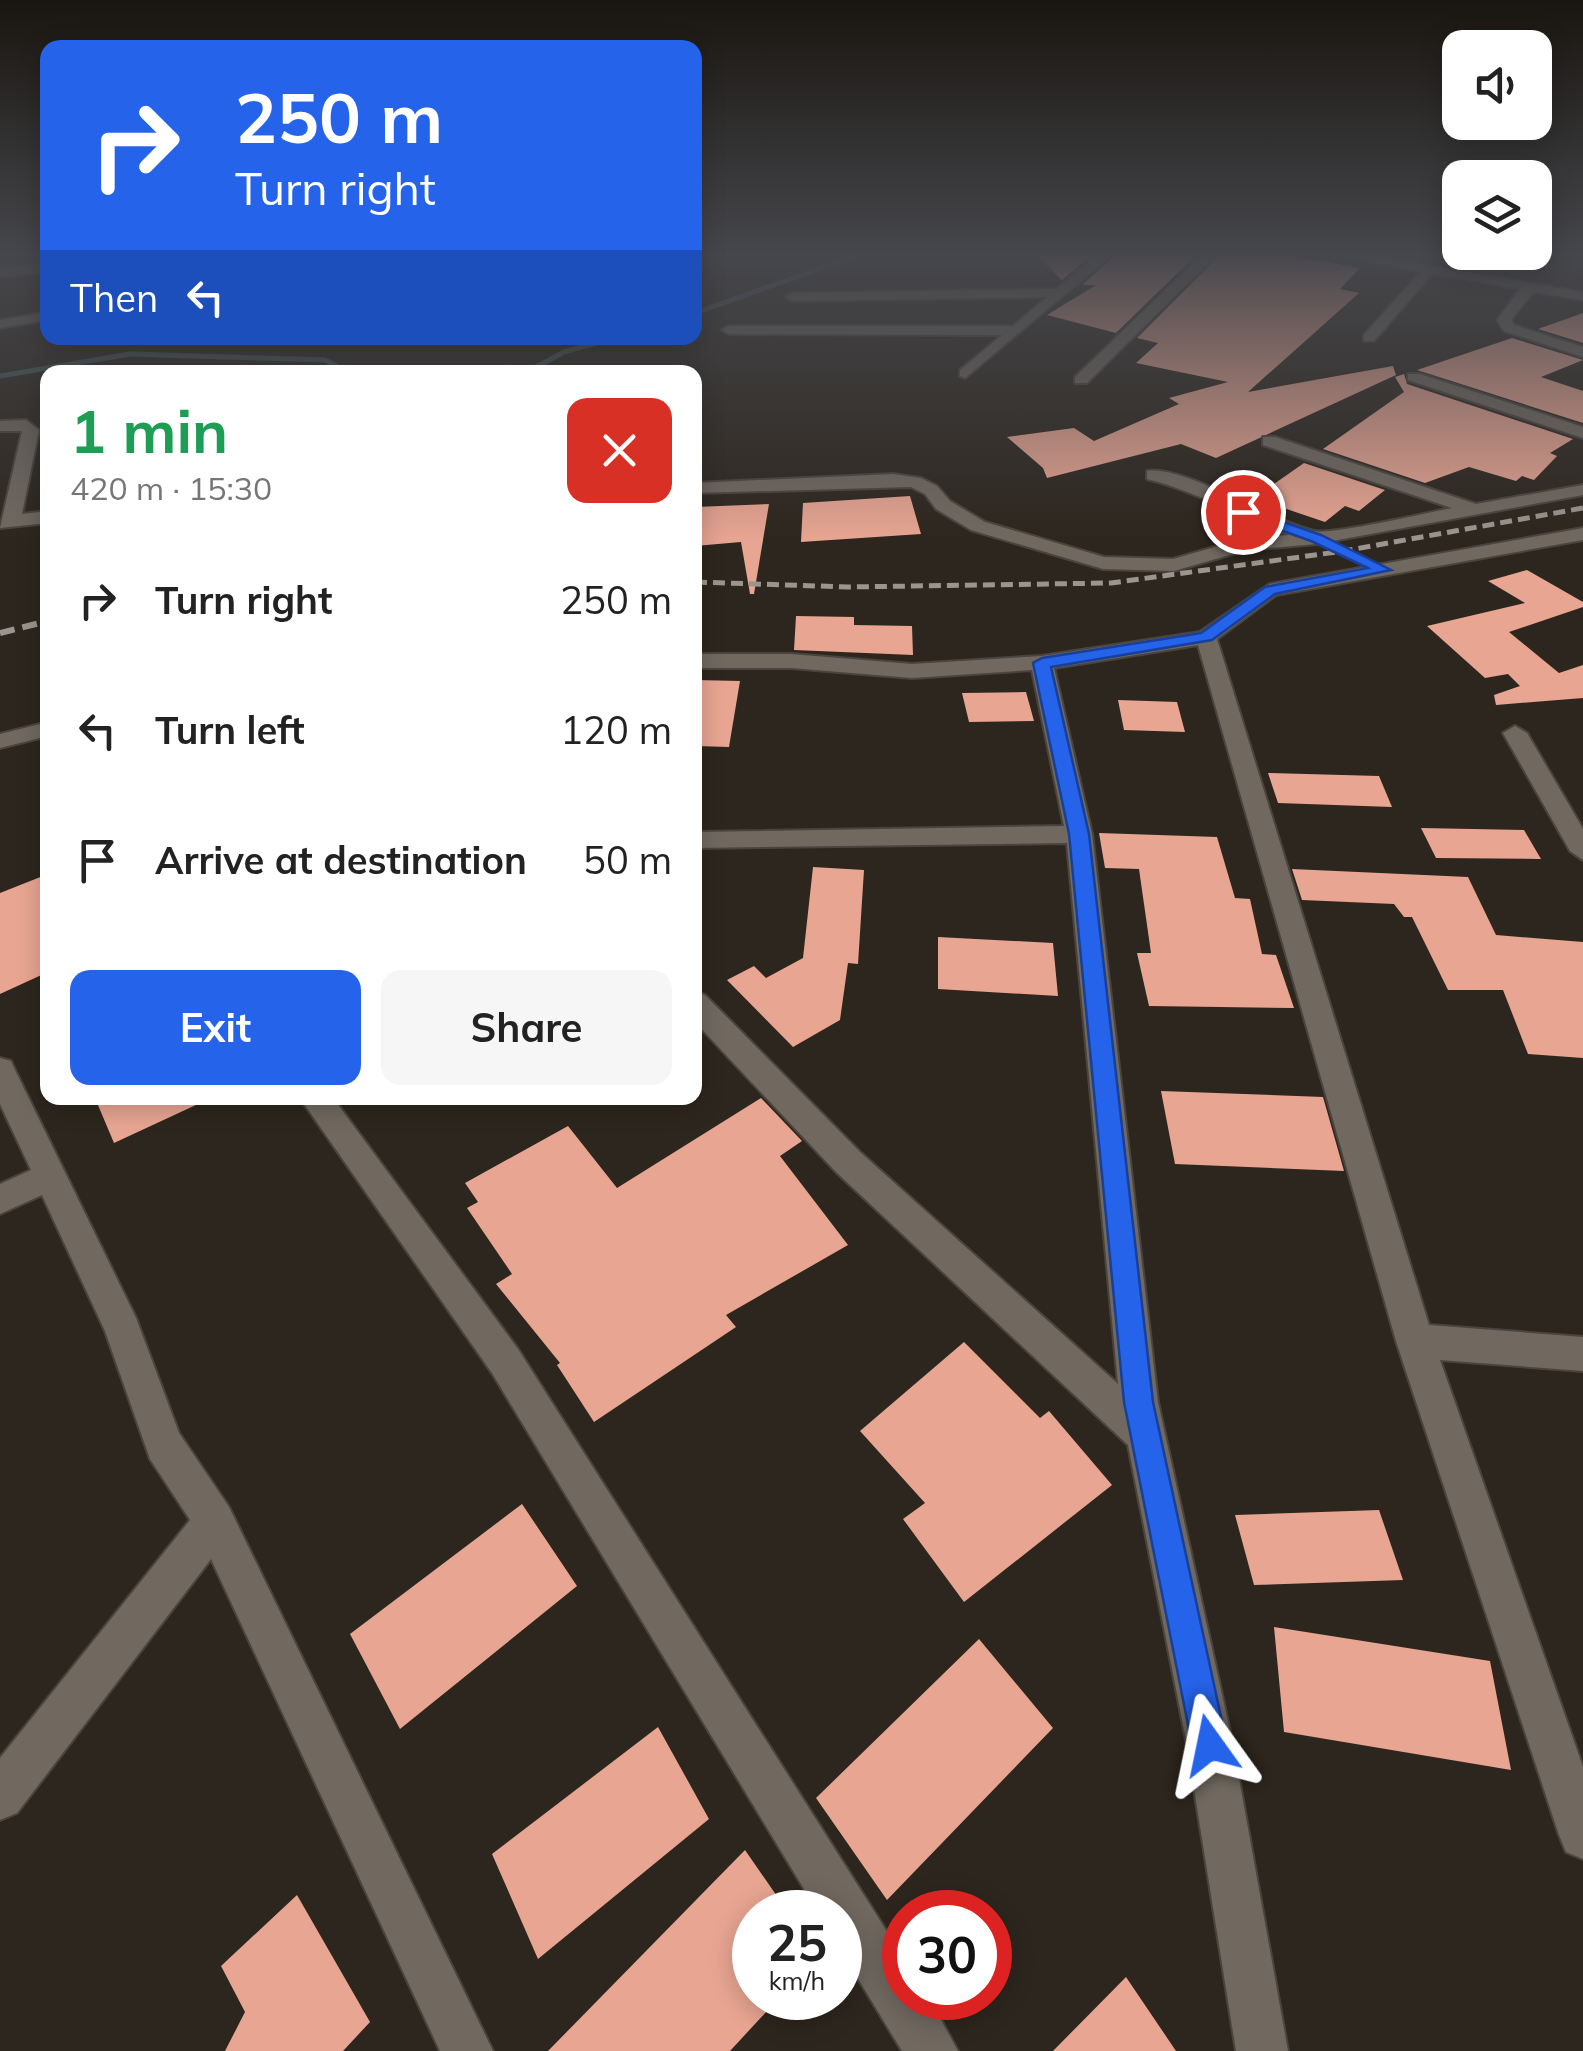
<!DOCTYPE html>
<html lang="en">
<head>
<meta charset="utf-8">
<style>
	body { margin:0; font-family:Mulish,sans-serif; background:#f6f6f6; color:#222; height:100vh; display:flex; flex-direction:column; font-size:38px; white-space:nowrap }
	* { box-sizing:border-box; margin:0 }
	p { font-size:32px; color:#767676 }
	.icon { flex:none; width:55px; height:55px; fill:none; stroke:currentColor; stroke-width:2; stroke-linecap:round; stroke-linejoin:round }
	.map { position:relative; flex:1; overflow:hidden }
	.details { position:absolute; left:40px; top:365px; width:662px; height:740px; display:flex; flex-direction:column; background:#fff; border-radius:20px; box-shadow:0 5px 25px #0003 }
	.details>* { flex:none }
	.banner { position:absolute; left:40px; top:40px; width:662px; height:305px; border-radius:20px; box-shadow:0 5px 25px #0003; background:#2563eb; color:#fff; overflow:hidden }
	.tools { position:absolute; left:1442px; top:30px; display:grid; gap:20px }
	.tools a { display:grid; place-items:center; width:110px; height:110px; border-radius:20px; background:#fff; box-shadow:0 5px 25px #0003; font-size:50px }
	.speed { position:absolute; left:732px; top:1890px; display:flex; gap:20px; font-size:50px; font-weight:700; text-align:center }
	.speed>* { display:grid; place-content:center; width:130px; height:130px; border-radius:50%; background:#fff; box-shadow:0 5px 25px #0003; line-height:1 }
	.speed small { font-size:25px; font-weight:400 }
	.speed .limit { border:15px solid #d22; background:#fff; color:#111 }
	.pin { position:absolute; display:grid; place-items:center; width:85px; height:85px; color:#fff; margin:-42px; border:5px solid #fff; border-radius:50%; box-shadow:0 2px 10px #0007 }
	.me { position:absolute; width:110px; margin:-55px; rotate:348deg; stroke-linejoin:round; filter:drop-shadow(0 0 8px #0008) }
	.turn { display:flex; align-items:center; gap:35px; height:210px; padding:0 30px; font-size:45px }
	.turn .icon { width:130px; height:130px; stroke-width:2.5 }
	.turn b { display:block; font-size:70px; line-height:85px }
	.then { display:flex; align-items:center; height:95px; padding:0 30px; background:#0003; gap:20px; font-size:38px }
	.round { display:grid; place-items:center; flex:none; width:105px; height:105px; border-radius:20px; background:#f6f6f6 }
	.overview { display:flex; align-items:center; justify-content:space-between; height:170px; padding:0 30px }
	h1 { font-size:60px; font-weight:700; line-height:75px; color:#1e9e55 }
	.action { display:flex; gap:20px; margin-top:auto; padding:20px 30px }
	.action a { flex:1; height:115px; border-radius:20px; background:#2563eb; color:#fff; font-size:40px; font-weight:700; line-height:115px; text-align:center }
	.action a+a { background:#f6f6f6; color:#222 }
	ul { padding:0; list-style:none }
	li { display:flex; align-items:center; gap:30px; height:130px; padding:0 30px }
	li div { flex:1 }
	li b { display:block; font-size:38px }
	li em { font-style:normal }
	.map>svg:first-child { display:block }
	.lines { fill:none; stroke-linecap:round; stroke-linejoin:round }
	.stream { stroke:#485858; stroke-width:5 }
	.building { fill:#e8a592 }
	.minor-casing { stroke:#4a443e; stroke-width:4 }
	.minor { fill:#716960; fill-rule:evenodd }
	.rail-far1 { stroke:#9b958f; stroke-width:5; stroke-dasharray:12 6; stroke-linecap:butt }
	.rail { stroke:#9b958f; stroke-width:6; stroke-dasharray:15 8; stroke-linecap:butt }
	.route { fill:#2563eb; stroke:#184099; stroke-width:2.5 }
</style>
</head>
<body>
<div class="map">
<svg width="1583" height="2051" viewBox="0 0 1583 2051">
	<rect width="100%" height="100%" fill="#2d261e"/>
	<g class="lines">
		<path class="stream" d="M 695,313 L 861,254
			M 527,372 L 564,352 L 613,338
			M 0,376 L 130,354 L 325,360 L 348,372"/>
	</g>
	<path class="building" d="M 1036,254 L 1093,254 L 1062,280 Z
		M 1117,254 L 1197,254 L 1116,333 L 1047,315 L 1096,285 L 1082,285 Z
		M 1221,254 L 1280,254 L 1360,268 L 1340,289 L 1359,293 L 1248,392 L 1393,366 L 1396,375 L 1216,458 L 1181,444 L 1047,478 L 1043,468 L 1007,437 L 1074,428 L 1094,441 L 1179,404 L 1169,398 L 1228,382 L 1136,363 L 1158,343 L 1137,338 Z
		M 1583,313 L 1583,343 L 1538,329 Z
		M 1512,338 L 1583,360 L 1541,377 L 1583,391 L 1583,423 L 1417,370 Z
		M 1404,374 L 1407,384 L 1573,439 L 1550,453 L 1557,456 L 1534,480 L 1522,476 L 1516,481 L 1469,467 L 1425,483 L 1323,449 L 1404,392 L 1395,377 Z
		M 1304,463 L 1385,490 L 1359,511 L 1345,506 L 1325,522 L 1254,498 Z
		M 910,496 L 921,534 L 801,542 L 803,503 Z
		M 769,504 L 754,594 L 750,594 L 741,542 L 695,546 L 695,507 Z
		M 1527,570 L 1583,602 L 1583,607 L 1509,632 L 1559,673 L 1583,665 L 1583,698 L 1496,705 L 1494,695 L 1520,686 L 1508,674 L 1485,678 L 1427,626 L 1525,603 L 1488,581 Z
		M 796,616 L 854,617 L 854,625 L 912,626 L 913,655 L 794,650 Z
		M 695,680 L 740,681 L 729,747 L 695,746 Z
		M 1026,692 L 1034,721 L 969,722 L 962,693 Z
		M 1118,700 L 1177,702 L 1185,732 L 1124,730 Z
		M 1268,773 L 1379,776 L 1392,807 L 1278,803 Z
		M 1421,828 L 1524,830 L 1541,859 L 1436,858 Z
		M 1099,833 L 1217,837 L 1235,898 L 1250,899 L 1262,954 L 1276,955 L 1294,1008 L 1149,1006 L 1137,953 L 1151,953 L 1139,869 L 1105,868 Z
		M 813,867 L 864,870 L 858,964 L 848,963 L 840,1020 L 793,1047 L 727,980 L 754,966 L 766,978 L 803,958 Z
		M 1292,869 L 1468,877 L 1496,935 L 1583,942 L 1583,1058 L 1528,1054 L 1503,990 L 1448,990 L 1412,917 L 1404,917 L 1394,904 L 1302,900 Z
		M 48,874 L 48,972 L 0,994 L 0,893 Z
		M 938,937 L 1053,943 L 1058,996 L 938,989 Z
		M 1161,1091 L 1323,1097 L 1344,1171 L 1175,1164 Z
		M 95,1098 L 211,1098 L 114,1143 Z
		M 761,1098 L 802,1141 L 780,1156 L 848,1245 L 726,1315 L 736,1327 L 594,1422 L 557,1365 L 560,1363 L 496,1284 L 512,1274 L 467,1208 L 478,1202 L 465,1183 L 568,1126 L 617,1188 Z
		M 964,1342 L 1040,1418 L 1049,1411 L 1112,1485 L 964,1602 L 903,1519 L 925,1503 L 860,1431 Z
		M 522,1504 L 577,1586 L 400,1729 L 350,1634 Z
		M 1379,1510 L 1403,1580 L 1254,1585 L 1235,1515 Z
		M 1274,1627 L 1490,1661 L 1511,1770 L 1284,1732 Z
		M 979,1639 L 1053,1728 L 887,1900 L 816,1798 Z
		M 658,1727 L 709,1819 L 538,1959 L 492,1854 Z
		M 745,1850 L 788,1912 L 755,1912 L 755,1998 L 779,1998 L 730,2051 L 548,2051 Z
		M 297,1895 L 370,2022 L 343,2051 L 225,2051 L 245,2012 L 221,1966 Z
		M 1126,1977 L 1176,2051 L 1053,2051 Z"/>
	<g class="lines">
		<g class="minor-casing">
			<path id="minor" d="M 1099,254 L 1113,254 L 965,378 L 960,376 L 960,370 L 1002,335 L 729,334 L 722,330 L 729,326 L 1013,326 L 1047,297 L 793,301 L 786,297 L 793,293 L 1057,289 Z
				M 1203,254 L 1217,254 L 1087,383 L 1075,383 L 1075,377 Z
				M 1329,254 L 1360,254 L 1583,292 L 1583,300 L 1533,292 L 1511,320 L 1514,325 L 1583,347 L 1583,357 L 1504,331 L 1497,320 L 1520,289 L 1432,274 L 1374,341 L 1364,341 L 1364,335 L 1420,272 Z
				M 48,263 L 48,271 L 0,277 L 0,269 Z
				M 48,312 L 48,320 L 0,328 L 0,320 Z
				M 1408,374 L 1420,374 L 1583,427 L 1583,438 L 1408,380 Z
				M 26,420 L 39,430 L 22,514 L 48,511 L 48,523 L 0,528 L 22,431 L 0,431 L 0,421 Z
				M 1263,437 L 1275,437 L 1476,504 L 1583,485 L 1583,495 L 1316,544 L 1247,550 L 1174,571 L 1103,569 L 971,530 L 936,509 L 925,494 L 911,487 L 695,493 L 695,483 L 893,474 L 921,478 L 937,486 L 950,501 L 985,522 L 1104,557 L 1173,559 L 1246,538 L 1289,535 C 1240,517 1196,491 1147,479 L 1147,471 C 1185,465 1268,520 1314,531 C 1332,535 1426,513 1452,508 L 1263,445 Z
				M 1583,528 L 1583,540 L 1276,595 L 1217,639 L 1429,1325 L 1583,1337 L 1583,1371 L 1440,1360 L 1583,1767 L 1583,1859 L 1566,1852 L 1559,1835 L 1396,1341 L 1198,645 L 1054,668 L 1092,834 L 1158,1402 L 1233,1745 L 1288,2051 L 1236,2051 L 1187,1745 L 1128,1445 L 836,1172 L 695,1022 L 695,992 L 705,995 L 860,1152 L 1118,1384 L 1067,843 L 695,848 L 695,832 L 1064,826 L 1032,670 L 912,678 L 791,668 L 695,668 L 695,654 L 791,654 L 912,664 L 1042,656 L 1200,632 L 1270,584 Z
				M 48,722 L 48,736 L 0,748 L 0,734 Z
				M 1515,726 L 1527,733 L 1583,829 L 1583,860 L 1570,851 L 1503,733 Z
				M 0,1058 L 11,1061 L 15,1070 L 136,1318 L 179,1433 L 229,1507 L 493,2051 L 440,2051 L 211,1559 L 17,1813 L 0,1820 L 0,1758 L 190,1520 L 150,1459 L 105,1331 L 42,1195 L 0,1214 L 0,1184 L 31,1170 L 0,1104 Z
				M 300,1098 L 333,1098 L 518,1349 L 905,1960 L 905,1998 L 929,1998 L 958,2051 L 902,2051 L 840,1949 L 840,1912 L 818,1912 L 492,1373 Z"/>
		</g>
		<use href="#minor" class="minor"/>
		<path class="rail-far1" d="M 695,582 L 848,587 L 1111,583 L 1344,551 L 1583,508"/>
		<path class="rail" d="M 0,633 L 48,621"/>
	</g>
	<linearGradient id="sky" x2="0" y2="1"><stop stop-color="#191510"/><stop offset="0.47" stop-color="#46474c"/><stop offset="1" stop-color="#46474c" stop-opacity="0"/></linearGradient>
	<rect width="1583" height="541" fill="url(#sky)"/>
	<path class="route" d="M 1243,508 L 1321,535 L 1391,570 L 1275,594 L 1212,640 L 1051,667 L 1089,834 L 1153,1402 L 1227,1745 L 1222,1757 L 1210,1762 L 1197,1757 L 1192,1745 L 1124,1402 L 1069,834 L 1033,663 L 1042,658 L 1201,633 L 1265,587 L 1368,568 L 1311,541 L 1238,515 L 1238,509 Z"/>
</svg>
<div class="tools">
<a><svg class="icon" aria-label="sound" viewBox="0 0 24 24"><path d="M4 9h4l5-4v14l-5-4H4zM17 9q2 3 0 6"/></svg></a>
<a><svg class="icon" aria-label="layers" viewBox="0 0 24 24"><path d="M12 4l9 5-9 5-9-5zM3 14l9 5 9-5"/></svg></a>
</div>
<div class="speed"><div>25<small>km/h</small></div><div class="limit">30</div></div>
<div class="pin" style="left:1243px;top:512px;background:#d93025"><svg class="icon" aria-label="arrive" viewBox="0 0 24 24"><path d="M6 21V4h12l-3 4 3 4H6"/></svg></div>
<svg class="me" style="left:1210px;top:1745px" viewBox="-20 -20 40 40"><path d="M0-17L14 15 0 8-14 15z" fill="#2563eb" stroke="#fff" stroke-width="4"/></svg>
<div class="banner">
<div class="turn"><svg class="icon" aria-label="right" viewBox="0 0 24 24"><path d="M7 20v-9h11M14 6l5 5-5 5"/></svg><div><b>250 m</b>Turn right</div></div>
<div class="then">Then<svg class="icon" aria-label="left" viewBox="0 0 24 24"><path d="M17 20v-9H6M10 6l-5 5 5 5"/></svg></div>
</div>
<section class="details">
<div class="overview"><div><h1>1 min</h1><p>420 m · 15:30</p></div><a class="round" style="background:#d93025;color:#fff"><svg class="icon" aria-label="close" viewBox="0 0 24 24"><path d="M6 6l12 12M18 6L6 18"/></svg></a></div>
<ul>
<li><svg class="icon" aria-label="right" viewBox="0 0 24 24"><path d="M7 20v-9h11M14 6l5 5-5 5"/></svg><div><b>Turn right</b></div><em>250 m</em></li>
<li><svg class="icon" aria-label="left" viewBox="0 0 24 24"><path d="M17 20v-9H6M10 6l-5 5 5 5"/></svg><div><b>Turn left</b></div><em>120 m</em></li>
<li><svg class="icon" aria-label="arrive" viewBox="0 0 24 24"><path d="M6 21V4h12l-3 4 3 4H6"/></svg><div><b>Arrive at destination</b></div><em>50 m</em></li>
</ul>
<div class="action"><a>Exit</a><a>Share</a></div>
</section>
</div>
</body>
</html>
